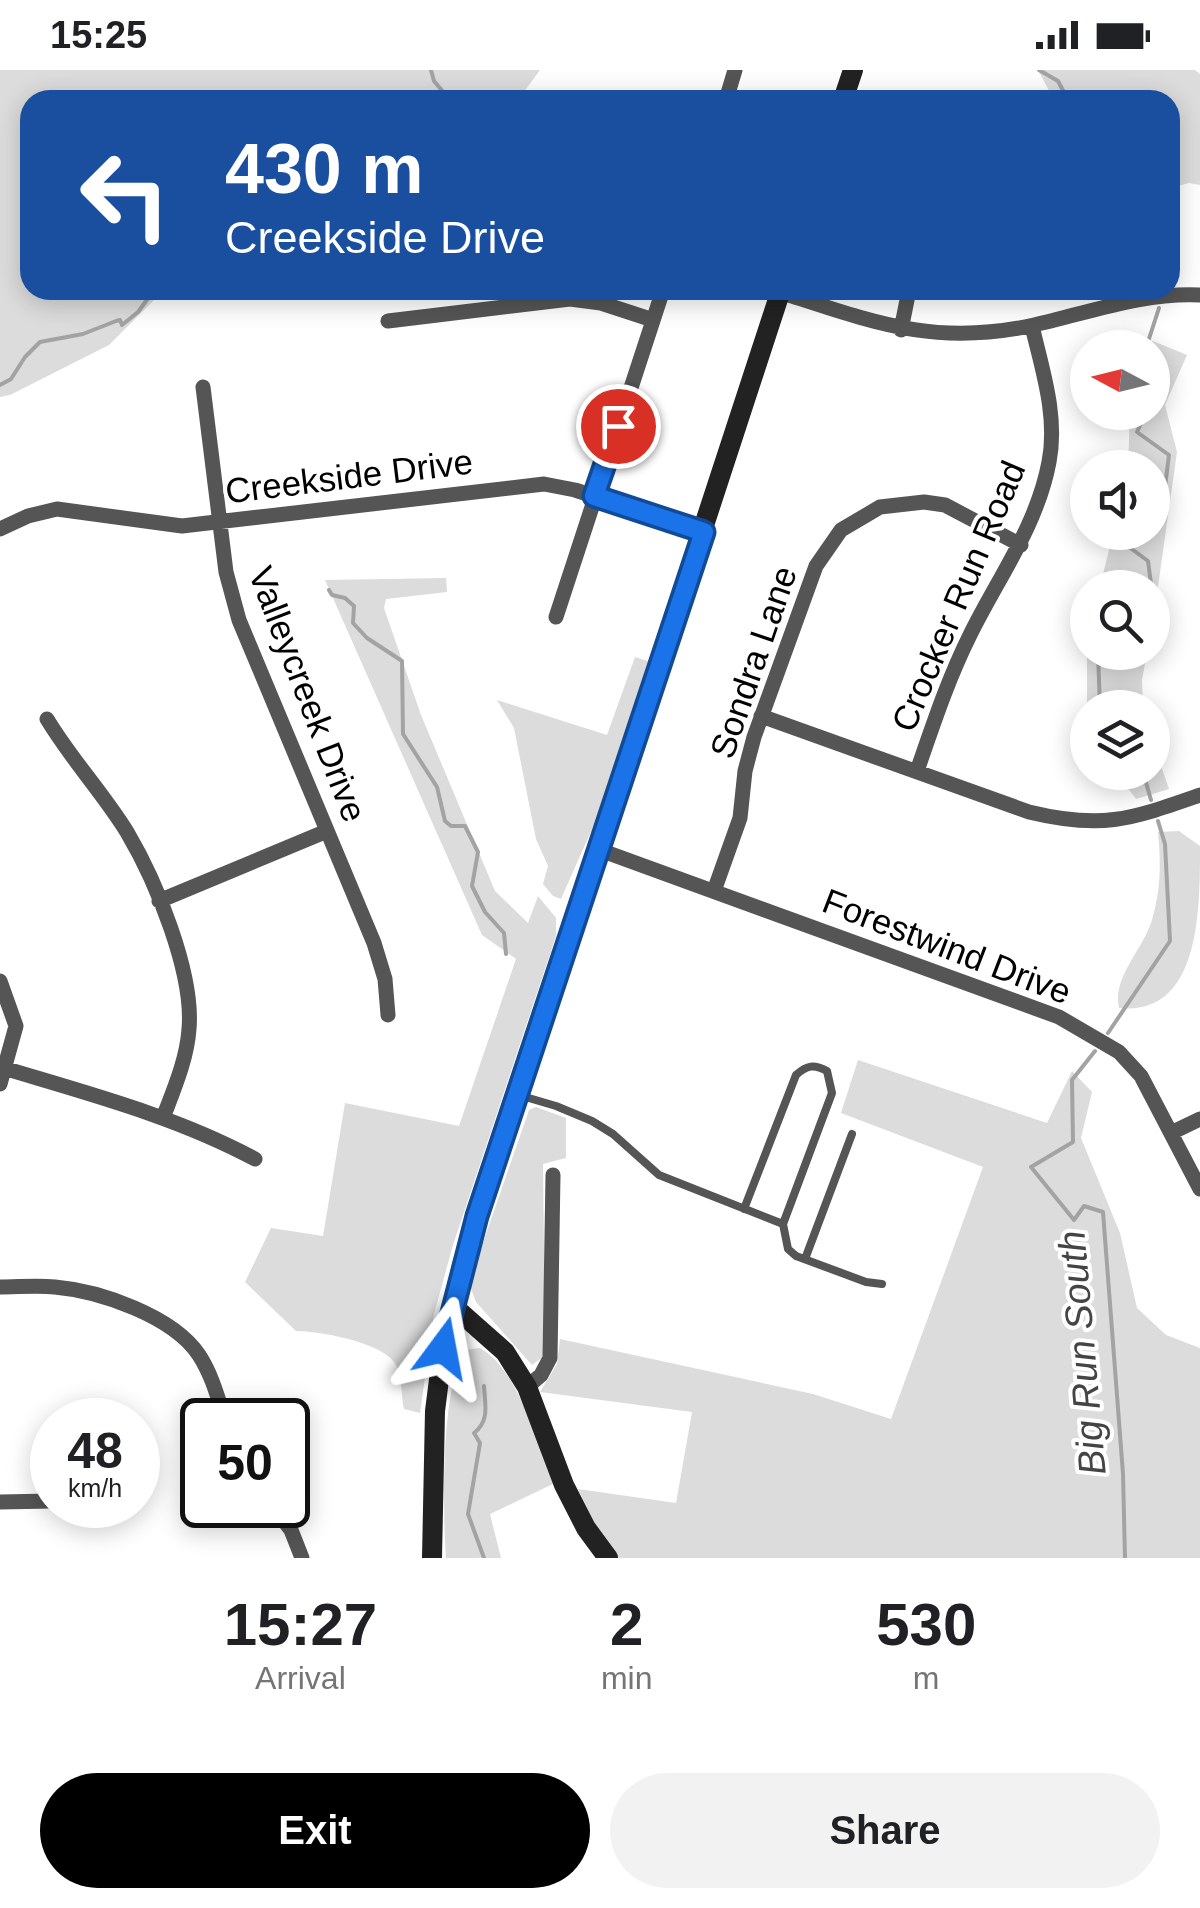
<!DOCTYPE html>
<html lang="en">
<head>
<meta charset="utf-8">
<style>
	body { margin:0; font-family:Arial,sans-serif; background:#f2f2f2; color:#202124; height:100vh; display:flex; flex-direction:column; font-size:38px; white-space:nowrap }
	* { box-sizing:border-box; margin:0 }
	p { font-size:32px; color:#757577 }
	.icon { flex:none; width:55px; height:55px; fill:none; stroke:currentColor; stroke-width:2; stroke-linecap:round; stroke-linejoin:round }
	.map { position:relative; height:1488px; overflow:hidden }
	.details { display:flex; flex-direction:column; background:#fff; flex:1 }
	.details>* { flex:none }
	.guide { position:absolute; left:20px; top:20px; width:1160px; height:210px; border-radius:30px; box-shadow:0 5px 25px #0003; background:#1a4fa0; color:#fff; overflow:hidden }
	.needle { width:65px; rotate:277deg }
	.buttons { position:absolute; left:1070px; top:260px; display:grid; gap:20px }
	.buttons a { display:grid; place-items:center; width:100px; height:100px; border-radius:50%; background:#fff; box-shadow:0 5px 25px #0003; font-size:50px }
	.speed { position:absolute; left:30px; top:1328px; display:flex; gap:20px; font-size:50px; font-weight:700; text-align:center }
	.speed>* { display:grid; place-content:center; width:130px; height:130px; border-radius:50%; background:#fff; box-shadow:0 5px 25px #0003; line-height:1 }
	.speed small { font-size:25px; font-weight:400 }
	.speed .limit { border:5px solid #111; border-radius:15px; background:#fff; color:#111 }
	.pin { position:absolute; display:grid; place-items:center; width:85px; height:85px; color:#fff; margin:-42px; border:5px solid #fff; border-radius:50%; box-shadow:0 2px 10px #0007 }
	.me { position:absolute; width:110px; margin:-55px; rotate:13deg; stroke-linejoin:round; filter:drop-shadow(0 0 8px #0008) }
	.turn { display:flex; align-items:center; gap:35px; height:210px; padding:0 40px; font-size:45px }
	.turn .icon { width:130px; height:130px; stroke-width:2.5 }
	.turn b { display:block; font-size:70px; line-height:85px }
	.eta { display:flex; justify-content:space-evenly; align-items:center; height:170px; text-align:center }
	.eta b { font-size:60px; font-weight:700; line-height:70px }
	.button { display:flex; gap:20px; margin-top:auto; padding:20px 40px }
	.button a { flex:1; height:115px; border-radius:60px; background:#000; color:#fff; font-size:40px; font-weight:700; line-height:115px; text-align:center }
	.button a+a { background:#f2f2f2; color:#202124 }
	.status { display:flex; justify-content:space-between; align-items:center; height:70px; padding:0 50px; background:#fff; direction:ltr }
	.status svg { height:28px; fill:currentColor }
	.map>svg:first-child { display:block }
	.green { fill:#dcdcdc }
	.lines { fill:none; stroke-linecap:round; stroke-linejoin:round }
	.stream { stroke:#a3a3a3; stroke-width:4 }
	.lane { stroke:#555; stroke-width:8 }
	.street { stroke:#555; stroke-width:15 }
	.secondary { stroke:#222; stroke-width:20 }
	.route-casing { stroke:#114b97; stroke-width:25 }
	.route { stroke:#1a73e8; stroke-width:18 }
	.labels { text-anchor:middle; dominant-baseline:central; stroke-width:8; stroke-linejoin:round; paint-order:stroke }
	.street-label { font-size:35px; fill:#000; stroke:#fff }
	.water-label { font-size:38px; font-style:italic; fill:#444; stroke:#fff }
</style>
</head>
<body>
<div class="status"><b>15:25</b><svg viewBox="0 0 49 12"><path d="M0 12V9h3v3zM5 12V6h3v6zM10 12V3h3v9zM15 12V0h3v12zM26 1h20v11H26zM47 4h2v5h-2z"/></svg></div>
<div class="map">
<svg width="1200" height="1488" viewBox="0 0 1200 1488">
	<rect width="100%" height="100%" fill="#fff"/>
	<path class="green" d="M 0,0 L 540,0 L 518,30 L 30,30 L 30,220 L 186,220 L 159,225 L 109,275 L 10,325 L 0,327 Z
		M 1038,0 L 1195,0 L 1200,4 L 1200,115 L 1189,113 L 1170,118 L 1170,30 L 1054,30 Z
		M 1121,267 L 1153,271 L 1187,285 L 1165,335 L 1177,382 L 1153,552 L 1152,518 L 1100,517 L 1113,463 L 1152,462 L 1152,398 L 1128,397 L 1130,343 L 1152,342 L 1152,278 L 1123,277 Z
		M 446,508 L 447,522 L 386,529 L 384,538 L 421,645 L 495,821 L 528,853 L 538,826 L 556,848 L 556,866 L 453,1175 L 434,1244 L 420,1343 L 404,1339 C 401,1325 402,1303 394,1292 C 380,1272 319,1261 296,1261 L 245,1212 L 271,1158 L 323,1166 L 345,1033 L 459,1056 L 516,889 L 482,865 L 325,510 Z
		M 1087,569 L 1088,582 L 1147,583 L 1142,610 L 1143,637 L 1088,638 L 1087,644 Z
		M 635,587 L 648,591 L 604,732 L 561,829 L 553,826 L 543,814 L 548,796 L 536,769 L 514,658 L 497,630 L 607,665 Z
		M 1153,672 L 1169,719 L 1136,729 L 1116,703 L 1152,702 Z
		M 1179,761 L 1200,776 C 1200,842 1200,946 1119,938 C 1112,907 1143,880 1152,850 C 1161,819 1161,793 1158,762 Z
		M 858,990 L 1047,1053 L 1072,1001 L 1092,1022 L 1081,1068 L 1120,1163 L 1137,1238 L 1166,1265 L 1200,1278 L 1200,1488 L 617,1488 L 605,1474 L 578,1419 L 676,1433 L 692,1342 L 540,1322 L 557,1294 L 560,1269 L 813,1324 L 891,1349 L 983,1097 L 841,1043 Z
		M 536,1037 L 566,1048 L 566,1088 L 543,1094 L 545,1266 L 543,1287 L 532,1295 L 476,1232 L 469,1213 L 529,1040 Z
		M 480,1278 C 519,1300 537,1373 553,1414 L 490,1444 L 501,1488 L 446,1488 C 443,1442 440,1315 466,1280 Z"/>
	<g class="lines">
		<path class="stream" d="M 431,0 L 434,11 L 450,30
			M 1039,0 L 1058,11 L 1068,30
			M 1170,123 L 1170,193
			M 1146,278 L 1159,238
			M 0,315 L 11,309 L 25,287 L 40,272 L 83,264 L 116,251 L 120,250 L 122,255 L 138,242 L 154,220
			M 1146,342 L 1137,362 L 1169,385 L 1160,457 L 1152,458
			M 1138,462 L 1129,477 L 1148,491 L 1151,514 L 1148,518
			M 329,520 L 332,525 L 345,528 L 354,536 L 353,553 L 367,568 L 402,591 L 403,664 L 437,717 L 445,751 L 451,756 L 465,756 L 478,782 L 472,816 L 485,842 L 504,863 L 506,884
			M 1098,582 L 1100,638
			M 1143,702 L 1151,730
			M 1108,963 L 1170,871 L 1165,774 L 1158,751
			M 1095,981 L 1072,1010 L 1073,1072 L 1031,1097 L 1074,1150 L 1084,1136 L 1103,1142 L 1123,1404 L 1125,1488
			M 484,1316 C 485,1334 490,1351 474,1363 L 480,1373 L 468,1444 L 484,1488"/>
		<path class="lane" d="M 522,1026 L 556,1036 L 592,1051 L 613,1064 L 659,1105 L 783,1154 L 788,1179 L 796,1186 L 866,1212 L 882,1214
			M 744,1139 L 796,1005 C 807,995 814,994 827,1001 L 832,1023 L 783,1154
			M 805,1189 L 852,1064"/>
		<path class="street" d="M 726,30 L 735,0
			M 780,222 C 873,252 935,277 1034,255 C 1088,243 1144,222 1200,225
			M 388,251 L 570,229 L 601,233 L 653,250
			M 901,260 L 909,220
			M 203,317 L 226,502 L 239,550 L 374,873 L 385,909 L 388,945
			M 0,459 L 28,446 L 57,439 L 182,456 L 544,414 L 575,420 L 704,462
			M 556,547 L 663,220
			M 761,646 L 1029,742 C 1103,760 1131,749 1200,725
			M 47,649 C 71,689 103,723 127,762 C 156,811 194,903 189,959 C 187,989 174,1019 163,1048
			M 917,701 C 933,655 948,609 970,565 C 998,508 1037,456 1049,392 C 1058,346 1042,299 1032,256
			M 600,780 L 1059,947 L 1119,982 L 1141,1006 L 1200,1119
			M 714,821 L 740,748 L 745,701 L 754,667 L 816,496 L 841,460 L 880,437 L 924,432 L 945,435 L 1021,475
			M 159,831 L 327,761
			M 0,911 L 16,956 L 0,1014
			M 0,997 C 86,1023 175,1046 255,1089
			M 1173,1062 L 1200,1049
			M 0,1217 C 18,1217 37,1215 55,1217 C 100,1221 173,1246 199,1285 C 212,1305 218,1328 225,1350
			M 527,1317 L 541,1305 L 550,1288 L 553,1105
			M 0,1432 L 52,1431
			M 272,1435 L 291,1460 L 302,1488"/>
		<path class="secondary" d="M 843,30 L 853,0
			M 453,1236 L 505,1282 L 527,1317 L 564,1415 L 586,1458 L 608,1488
			M 432,1488 L 435,1341 L 443,1278 L 463,1192 L 781,220"/>
	</g>
	<g class="lines">
		<g class="route-casing">
			<path id="route" d="M 443,1278 L 477,1146 L 704,462 L 594,426 L 618,356"/>
		</g>
		<use href="#route" class="route"/>
	</g>
	<g class="labels">
		<g class="street-label">
			<text transform="translate(349 406) rotate(-7)">Creekside Drive</text>
			<text transform="translate(958 526) rotate(-67)">Crocker Run Road</text>
			<text transform="translate(753 592) rotate(-71)">Sondra Lane</text>
			<text transform="translate(308 624) rotate(69)">Valleycreek Drive</text>
			<text transform="translate(947 876) rotate(21)">Forestwind Drive</text>
		</g>
		<g class="water-label">
			<text transform="translate(1082 1283) rotate(-95)">Big Run South</text>
		</g>
	</g>
</svg>
<div class="buttons">
<a><svg class="needle" viewBox="-14 -14 28 28"><path d="M0-13l5 13h-10z" fill="#e53935"/><path d="M0 13l5-13h-10z" fill="#757577"/></svg></a>
<a><svg class="icon" aria-label="sound" viewBox="0 0 24 24"><path d="M4 9h4l5-4v14l-5-4H4zM17 9q2 3 0 6"/></svg></a>
<a><svg class="icon" aria-label="search" viewBox="0 0 24 24"><circle cx="10" cy="10" r="6"/><path d="M15 15l6 6"/></svg></a>
<a><svg class="icon" aria-label="layers" viewBox="0 0 24 24"><path d="M12 4l9 5-9 5-9-5zM3 14l9 5 9-5"/></svg></a>
</div>
<div class="speed"><div>48<small>km/h</small></div><div class="limit">50</div></div>
<div class="pin" style="left:618px;top:356px;background:#d93025"><svg class="icon" aria-label="arrive" viewBox="0 0 24 24"><path d="M6 21V4h12l-3 4 3 4H6"/></svg></div>
<svg class="me" style="left:443px;top:1278px" viewBox="-20 -20 40 40"><path d="M0-17L14 15 0 8-14 15z" fill="#1a73e8" stroke="#fff" stroke-width="4"/></svg>
<div class="guide">
<div class="turn"><svg class="icon" aria-label="left" viewBox="0 0 24 24"><path d="M17 20v-9H6M10 6l-5 5 5 5"/></svg><div><b>430 m</b>Creekside Drive</div></div>
</div>
</div>
<section class="details">
<div class="eta">
<div><b>15:27</b><p>Arrival</p></div>
<div><b>2</b><p>min</p></div>
<div><b>530</b><p>m</p></div>
</div>
<div class="button"><a>Exit</a><a>Share</a></div>
</section>
</body>
</html>
